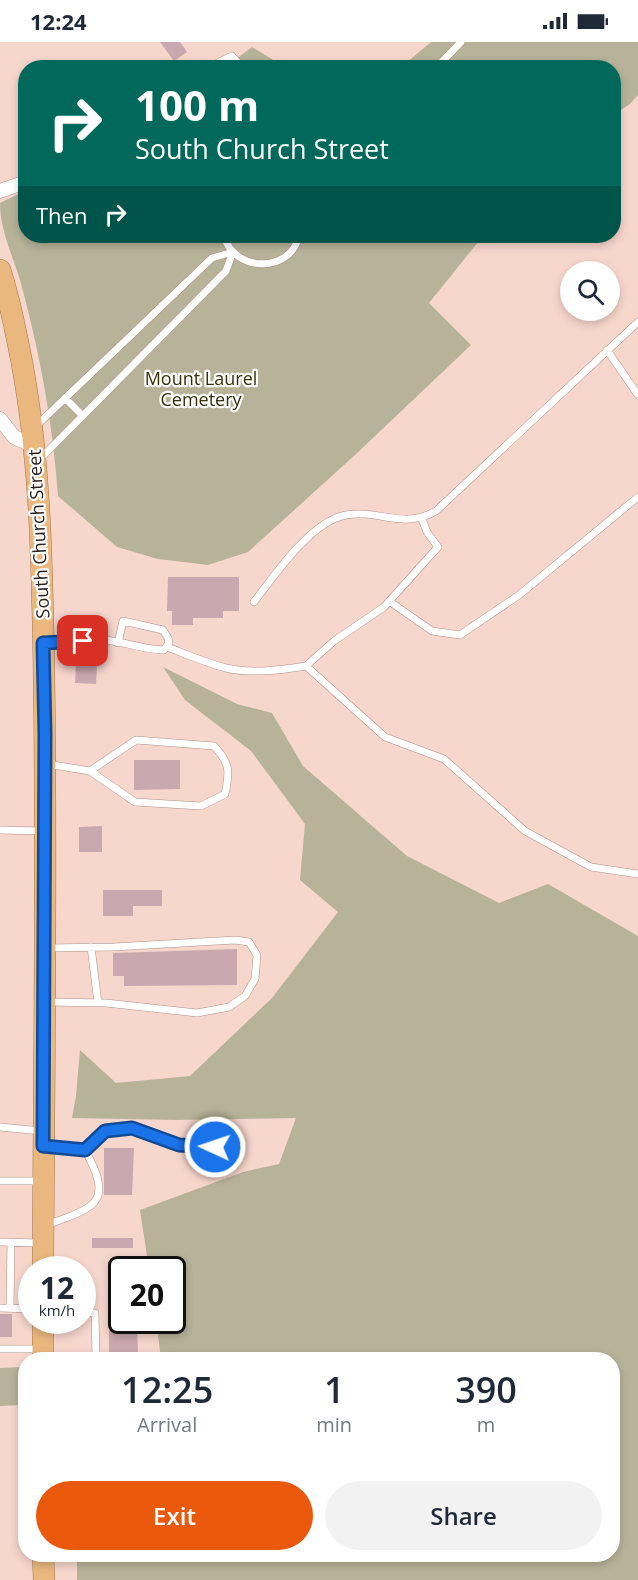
<!DOCTYPE html>
<html lang="en">
<head>
<meta charset="utf-8">
<style>
	body { margin:0; font-family:"Open Sans",sans-serif; background:#f2f2f3; color:#1f2937; height:100vh; display:flex; flex-direction:column; font-size:22px; white-space:nowrap }
	* { box-sizing:border-box; margin:0 }
	p { font-size:20px; color:#747a83 }
	.icon { flex:none; width:33px; height:33px; fill:none; stroke:currentColor; stroke-width:2; stroke-linecap:round; stroke-linejoin:round }
	.map { position:relative; flex:1; overflow:hidden }
	.sheet { position:absolute; left:18px; top:1310px; width:602px; height:210px; display:flex; flex-direction:column; background:#fff; border-radius:24px; box-shadow:0 3px 9px #0003 }
	.sheet>* { flex:none }
	.top-card { position:absolute; left:18px; top:18px; width:603px; height:183px; border-radius:24px; box-shadow:0 3px 9px #0003; background:#00695c; color:#fff; overflow:hidden }
	.buttons { position:absolute; left:560px; top:219px; display:grid; gap:12px }
	.buttons a { display:grid; place-items:center; width:60px; height:60px; border-radius:50%; background:#fff; box-shadow:0 3px 9px #0003; font-size:30px }
	.speed { position:absolute; left:18px; top:1214px; display:flex; gap:12px; font-size:30px; font-weight:700; text-align:center }
	.speed>* { display:grid; place-content:center; width:78px; height:78px; border-radius:50%; background:#fff; box-shadow:0 3px 9px #0003; line-height:1 }
	.speed small { font-size:15px; font-weight:400 }
	.speed .limit { border:3px solid #111; border-radius:9px; background:#fff; color:#111 }
	.pin { position:absolute; display:grid; place-items:center; width:51px; height:51px; color:#fff; margin:-26px; border-radius:12px; box-shadow:0 3px 9px #0006 }
	.me { position:absolute; width:66px; margin:-33px; rotate:273deg; stroke-linejoin:round; filter:drop-shadow(0 0 4px #0008) }
	.turn { display:flex; align-items:center; gap:21px; height:126px; padding:0 18px; font-size:27px }
	.turn .icon { width:78px; height:78px; stroke-width:2.5 }
	.turn b { display:block; font-size:42px; line-height:51px }
	.then { display:flex; align-items:center; height:57px; padding:0 18px; background:#0003; gap:12px; font-size:22px }
	.eta { display:flex; justify-content:space-evenly; align-items:center; height:102px; text-align:center }
	.eta b { font-size:36px; font-weight:600; line-height:42px }
	.cta { display:flex; gap:12px; margin-top:auto; padding:12px 18px }
	.cta a { flex:1; height:69px; border-radius:36px; background:#ea580c; color:#fff; font-size:24px; font-weight:600; line-height:69px; text-align:center }
	.cta a+a { background:#f2f2f3; color:#1f2937 }
	.status { display:flex; justify-content:space-between; align-items:center; height:42px; padding:0 30px; background:#fff; direction:ltr }
	.status svg { height:16px; fill:currentColor }
	.map>svg:first-child { display:block }
	.green { fill:#b7b399 }
	.building { fill:#caa8af }
	.lines { fill:none; stroke-linecap:round; stroke-linejoin:round }
	.service-casing { stroke:#ae8f87; stroke-width:8 }
	.minor-casing { stroke:#ae8f87; stroke-width:15 }
	.trunk-casing { stroke:#a47748; stroke-width:22 }
	.service { stroke:#fff; stroke-width:7 }
	.minor { stroke:#fff; stroke-width:14 }
	.trunk { stroke:#eab77e; stroke-width:21 }
	.route-casing { stroke:#114b97; stroke-width:15 }
	.route { stroke:#1a73e8; stroke-width:10 }
	.labels { text-anchor:middle; dominant-baseline:central; stroke-width:4.5; stroke-linejoin:round; paint-order:stroke }
	.park-label { font-size:18px; fill:#373109; stroke:#fff }
	.street-label { font-size:18px; fill:#2d211e; stroke:#fff }
</style>
</head>
<body>
<div class="status"><b>12:24</b><svg viewBox="0 0 49 12"><path d="M0 12V9h3v3zM5 12V6h3v6zM10 12V3h3v9zM15 12V0h3v12zM26 1h20v11H26zM47 4h2v5h-2z"/></svg></div>
<div class="map">
<svg width="638" height="1538" viewBox="0 0 638 1538">
	<rect width="100%" height="100%" fill="#f7d6cc"/>
	<path class="green" d="M 431,0 L 638,0 L 638,53 L 630,62 L 614,72 L 614,26 L 400,26 Z
		M 252,5 L 285,25 L 225,26 Z
		M 25,149 L 26,194 L 483,194 L 429,261 L 471,303 L 355,413 L 248,510 L 208,523 L 158,517 L 117,505 L 58,454 C 53,384 41,317 23,249 C 16,220 0,191 0,161 Z
		M 163,625 L 237,662 L 272,671 L 303,724 L 407,814 L 499,861 L 548,842 L 638,894 L 638,1538 L 77,1538 L 77,1512 L 612,1512 L 612,1317 L 161,1317 L 156,1278 L 172,1278 L 172,1227 L 149,1227 L 140,1168 L 243,1130 L 279,1122 L 296,1076 L 176,1078 L 72,1076 L 76,1054 L 80,1008 L 116,1041 L 190,1034 L 272,956 L 338,870 L 300,838 L 305,782 L 251,709 L 185,658 Z
		M 22,1325 L 20,1363 L 0,1364 L 0,1326 Z"/>
	<path class="building" d="M 160,0 L 180,0 L 187,10 L 174,19 Z
		M 168,535 L 239,535 L 239,569 L 223,569 L 223,576 L 193,576 L 193,583 L 172,583 L 172,569 L 167,569 Z
		M 76,623 L 97,624 L 96,642 L 75,641 Z
		M 134,718 L 180,718 L 180,747 L 134,748 Z
		M 102,784 L 102,810 L 79,810 L 79,785 Z
		M 103,848 L 162,848 L 162,864 L 133,864 L 133,874 L 103,874 Z
		M 237,907 L 237,943 L 124,944 L 124,934 L 113,934 L 113,911 Z
		M 104,1106 L 134,1106 L 132,1153 L 104,1153 Z
		M 92,1196 L 133,1196 L 133,1206 L 92,1206 Z
		M 0,1272 L 12,1272 L 12,1295 L 0,1295 Z
		M 109,1274 L 122,1274 L 122,1278 L 137,1278 L 138,1317 L 109,1317 Z"/>
	<g class="lines">
		<g class="service-casing">
			<path id="service" d="M 207,26 L 232,14 L 243,26
				M 436,26 L 461,0
				M 224,194 C 234,230 290,232 299,194
				M 607,308 L 638,353
				M 65,356 L 83,374
				M 36,384 L 212,216 L 233,210 L 226,229 L 40,417
				M 389,559 L 432,589 L 460,593 L 519,553 L 638,455
				M 254,560 C 274,534 311,479 346,473 C 379,467 402,488 436,469 L 638,280
				M 46,601 C 64,600 84,597 103,598 C 124,599 143,608 164,608 L 169,601 L 168,596 L 163,588 L 123,579 L 118,601
				M 167,605 C 186,612 206,621 226,626 C 251,632 281,628 306,624 L 385,695 L 444,717 L 525,789 L 591,825 L 638,832
				M 306,624 L 334,599 L 384,565 L 438,505 L 427,490 L 422,477
				M 47,722 L 90,729 L 135,760 L 201,764 L 225,752 C 230,729 230,721 214,704 L 136,698 L 90,729
				M 0,788 L 42,789
				M 91,905 L 98,961
				M 47,906 L 114,905 L 235,898 L 249,900 L 257,913 L 255,937 L 245,954 L 229,965 L 197,971 L 106,961 L 48,960
				M 0,1085 L 41,1089
				M 46,1104 L 85,1108 L 105,1089 L 132,1086 L 179,1103 L 215,1105
				M 0,1139 L 41,1139
				M 47,1183 C 61,1177 79,1173 90,1164 C 109,1151 93,1123 85,1108
				M 0,1200 L 40,1201
				M 0,1266 L 32,1267
				M 10,1266 L 11,1200
				M 82,1270 L 95,1271 L 96,1317
				M 0,1307 L 39,1307"/>
		</g>
		<g class="minor-casing">
			<path id="minor" d="M 0,149 L 26,140
				M 0,377 L 14,395 L 34,404"/>
		</g>
		<g class="trunk-casing">
			<path id="trunk" d="M 0,228 C 8,252 13,276 18,301 C 41,410 42,522 44,632 C 47,830 44,1029 43,1227
				M 43,1317 L 43,1278
				M 43,1512 L 44,1538"/>
		</g>
		<use href="#service" class="service"/>
		<use href="#minor" class="minor"/>
		<use href="#trunk" class="trunk"/>
	</g>
	<g class="lines">
		<g class="route-casing">
			<path id="route" d="M 83,599 L 43,601 L 45,692 L 43,1104 L 85,1108 L 105,1089 L 132,1086 L 179,1103 L 215,1105"/>
		</g>
		<use href="#route" class="route"/>
	</g>
	<g class="labels">
		<g class="park-label">
			<text x="201" y="336">Mount Laurel<tspan x="201" dy="21">Cemetery</tspan></text>
		</g>
		<g class="street-label">
			<text transform="translate(38 492) rotate(-93)">South Church Street</text>
		</g>
	</g>
</svg>
<div class="buttons">
<a><svg class="icon" aria-label="search" viewBox="0 0 24 24"><circle cx="10" cy="10" r="6"/><path d="M15 15l6 6"/></svg></a>
</div>
<div class="speed"><div>12<small>km/h</small></div><div class="limit">20</div></div>
<div class="pin" style="left:83px;top:599px;background:#d93025"><svg class="icon" aria-label="arrive" viewBox="0 0 24 24"><path d="M6 21V4h12l-3 4 3 4H6"/></svg></div>
<svg class="me" style="left:215px;top:1105px" viewBox="-20 -20 40 40"><circle r="17" fill="#1a73e8" stroke="#fff" stroke-width="3"/><path d="M0-11L8 9 0 5-8 9z" fill="#fff"/></svg>
<div class="top-card">
<div class="turn"><svg class="icon" aria-label="right" viewBox="0 0 24 24"><path d="M7 20v-9h11M14 6l5 5-5 5"/></svg><div><b>100 m</b>South Church Street</div></div>
<div class="then">Then<svg class="icon" aria-label="right" viewBox="0 0 24 24"><path d="M7 20v-9h11M14 6l5 5-5 5"/></svg></div>
</div>
<section class="sheet">
<div class="eta">
<div><b>12:25</b><p>Arrival</p></div>
<div><b>1</b><p>min</p></div>
<div><b>390</b><p>m</p></div>
</div>
<div class="cta"><a>Exit</a><a>Share</a></div>
</section>
</div>
</body>
</html>
